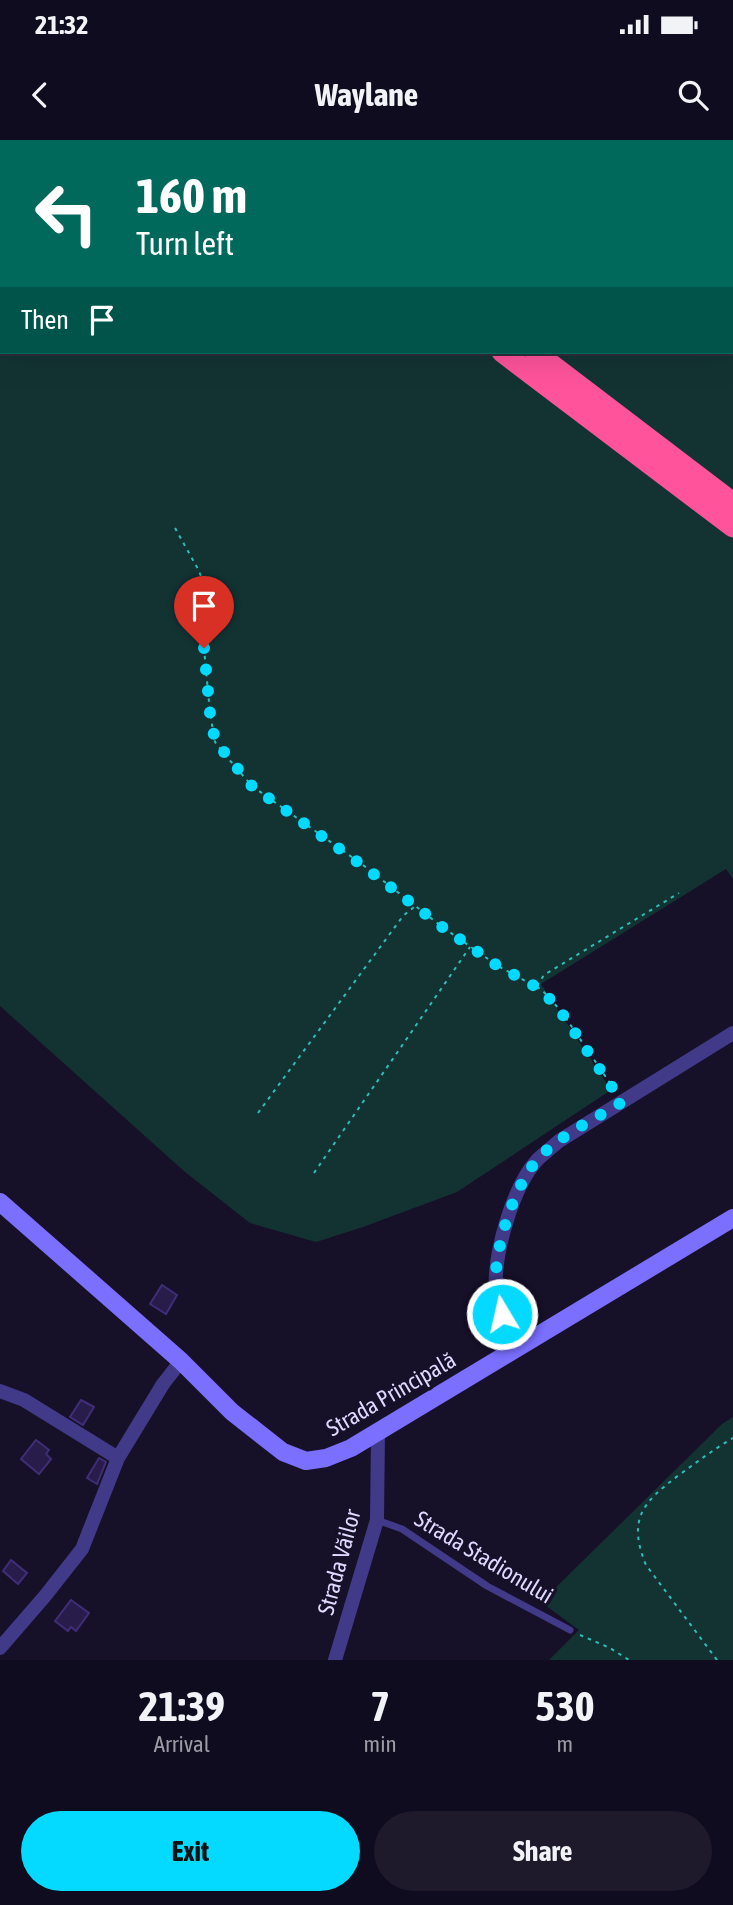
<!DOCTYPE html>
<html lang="en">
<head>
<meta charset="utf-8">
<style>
	body { margin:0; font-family:"Asap Condensed",sans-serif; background:#1e1a2c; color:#f1f3f6; height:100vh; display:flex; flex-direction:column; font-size:26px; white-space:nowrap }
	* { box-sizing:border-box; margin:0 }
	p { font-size:23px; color:#9c9ba4 }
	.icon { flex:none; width:38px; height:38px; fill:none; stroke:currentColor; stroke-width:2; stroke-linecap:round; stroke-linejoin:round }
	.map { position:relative; height:1520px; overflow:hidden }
	.details { display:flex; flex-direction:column; background:#100c1f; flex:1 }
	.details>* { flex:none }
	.guide { position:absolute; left:0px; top:0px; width:733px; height:214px; box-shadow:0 7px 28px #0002,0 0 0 2px #302c3d; background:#00695c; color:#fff; overflow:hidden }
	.pin { position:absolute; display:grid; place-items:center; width:60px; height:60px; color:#fff; margin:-72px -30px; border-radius:50% 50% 50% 0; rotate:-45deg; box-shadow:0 0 7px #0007 }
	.pin .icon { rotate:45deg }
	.me { position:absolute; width:77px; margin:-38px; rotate:351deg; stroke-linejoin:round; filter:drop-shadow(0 0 5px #0008) }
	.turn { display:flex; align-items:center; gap:24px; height:147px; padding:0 21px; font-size:32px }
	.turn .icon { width:91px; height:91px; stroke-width:2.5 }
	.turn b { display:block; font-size:49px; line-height:60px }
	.then { display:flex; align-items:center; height:66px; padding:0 21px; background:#0003; gap:14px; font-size:26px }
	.eta { display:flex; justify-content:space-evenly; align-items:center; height:119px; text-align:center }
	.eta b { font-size:42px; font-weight:700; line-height:49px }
	.cta { display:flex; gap:14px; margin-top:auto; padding:14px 21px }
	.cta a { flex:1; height:80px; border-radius:42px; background:#04d9ff; color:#111; font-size:28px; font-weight:700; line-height:80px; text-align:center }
	.cta a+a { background:#1e1a2c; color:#f1f3f6 }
	.status { display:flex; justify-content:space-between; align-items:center; height:49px; padding:0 35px; background:#100c1f; direction:ltr }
	.status svg { height:19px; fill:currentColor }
	header { display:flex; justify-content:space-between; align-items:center; height:91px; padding:0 21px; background:#100c1f; font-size:32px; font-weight:700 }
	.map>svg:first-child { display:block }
	.green { fill:#133333; fill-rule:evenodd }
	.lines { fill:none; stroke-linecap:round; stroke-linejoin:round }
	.river { stroke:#0a1d48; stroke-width:21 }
	.building { fill:#281c4a; stroke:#402d77; stroke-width:2 }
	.path { stroke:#2ebdbc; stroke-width:2; stroke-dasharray:3.5 5; stroke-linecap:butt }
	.lane { stroke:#413a89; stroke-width:7 }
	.street { stroke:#413a89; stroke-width:14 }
	.secondary { stroke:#7a6fff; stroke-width:18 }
	.highway { stroke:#ff539c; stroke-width:21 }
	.route { stroke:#04d9ff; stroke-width:12; stroke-dasharray:0 21.6 }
	.labels { text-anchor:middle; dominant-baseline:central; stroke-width:7; stroke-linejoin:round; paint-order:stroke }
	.street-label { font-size:23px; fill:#dfd8ff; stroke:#161029 }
</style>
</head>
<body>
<div class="status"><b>21:32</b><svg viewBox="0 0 49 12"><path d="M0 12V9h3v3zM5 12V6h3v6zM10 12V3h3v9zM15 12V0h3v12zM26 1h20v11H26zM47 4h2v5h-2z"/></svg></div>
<header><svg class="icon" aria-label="back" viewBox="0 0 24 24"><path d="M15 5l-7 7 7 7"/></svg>Waylane<svg class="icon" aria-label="search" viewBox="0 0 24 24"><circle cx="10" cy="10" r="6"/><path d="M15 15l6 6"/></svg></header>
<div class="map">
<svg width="733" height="1520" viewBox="0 0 733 1520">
	<rect width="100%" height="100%" fill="#161029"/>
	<path class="green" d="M 0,0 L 733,0 L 733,739 L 726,729 L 541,844 L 611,950 L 457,1052 L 363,1087 L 316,1102 L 250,1083 L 185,1032 L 0,866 ZM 2,2 L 732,2 L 732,212 L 2,212 Z
		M 733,1277 L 733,1520 L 549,1520 L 579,1490 L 541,1462 L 722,1284 Z"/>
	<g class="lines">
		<path class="river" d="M 427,0 L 428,2
			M 732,37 L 733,38"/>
	</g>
	<path class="building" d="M 162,1145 L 177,1155 L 166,1174 L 150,1164 Z
		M 81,1260 L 94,1267 L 83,1285 L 70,1277 Z
		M 36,1300 L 49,1310 L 46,1314 L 51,1319 L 39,1334 L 21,1319 Z
		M 99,1318 L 106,1322 L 97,1344 L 87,1338 Z
		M 11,1420 L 27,1433 L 18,1444 L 3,1431 Z
		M 71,1460 L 89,1473 L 76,1491 L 71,1487 L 68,1491 L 55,1481 Z"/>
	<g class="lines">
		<path class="path" d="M 175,388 L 198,429 L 207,451 L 208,460 L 204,508 L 210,573 L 215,602 L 226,616 L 252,646 L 363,725 L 441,786 L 498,826 L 542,850 L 561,871 L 614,949
			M 537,846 L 544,835 L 679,753
			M 258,973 L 403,776 L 414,767
			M 314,1033 L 470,807
			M 580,1495 L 610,1508 L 629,1520
			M 717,1520 L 646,1425 C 627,1379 643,1362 679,1335 C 697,1322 714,1309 733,1298"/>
		<path class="lane" d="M 377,1380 L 402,1389 L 487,1446 L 570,1490"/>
		<path class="street" d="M 518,1209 C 508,1193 497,1172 496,1153 C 493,1116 512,1047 538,1019 C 545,1013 552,1007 559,1001 L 733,893
			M 0,1251 L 24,1260 L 118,1318
			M 0,1508 L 45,1456 L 82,1409 L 118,1318 L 163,1244 L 181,1221
			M 335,1520 L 377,1380 L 378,1293"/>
		<path class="secondary" d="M 0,1062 L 181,1221 L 232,1272 L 283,1312 L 306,1321 L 326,1318 L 351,1308 L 733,1078"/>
		<path class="highway" d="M 200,0 L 202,2
			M 234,0 L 237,2
			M 502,212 L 733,387
			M 535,212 L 733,363"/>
	</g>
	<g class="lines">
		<path class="route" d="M 204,508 L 210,573 L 215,601 L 252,646 L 362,725 L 441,786 L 498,826 L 542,850 L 561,872 L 622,962 C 595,979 558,996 537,1020 C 512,1049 492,1116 496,1153 C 496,1160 499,1168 502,1174"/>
	</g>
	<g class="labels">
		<g class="street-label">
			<text transform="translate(391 1254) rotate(-30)">Strada Principală</text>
			<text transform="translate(484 1417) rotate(31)">Strada Stadionului</text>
			<text transform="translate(339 1422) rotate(-75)">Strada Văilor</text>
		</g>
	</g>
</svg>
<div class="pin" style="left:204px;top:508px;background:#d93025"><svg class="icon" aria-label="arrive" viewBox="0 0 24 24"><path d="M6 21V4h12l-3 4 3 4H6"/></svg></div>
<svg class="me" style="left:502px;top:1174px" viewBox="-20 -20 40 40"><circle r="17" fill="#04d9ff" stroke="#fff" stroke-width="3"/><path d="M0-11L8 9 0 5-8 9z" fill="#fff"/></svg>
<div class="guide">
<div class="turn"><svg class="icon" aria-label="left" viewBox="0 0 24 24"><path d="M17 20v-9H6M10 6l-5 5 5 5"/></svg><div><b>160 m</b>Turn left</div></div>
<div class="then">Then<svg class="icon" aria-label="arrive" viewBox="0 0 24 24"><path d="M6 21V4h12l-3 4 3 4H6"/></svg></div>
</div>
</div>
<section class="details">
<div class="eta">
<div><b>21:39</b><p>Arrival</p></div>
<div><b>7</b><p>min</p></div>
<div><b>530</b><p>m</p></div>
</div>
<div class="cta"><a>Exit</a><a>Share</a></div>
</section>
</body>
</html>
